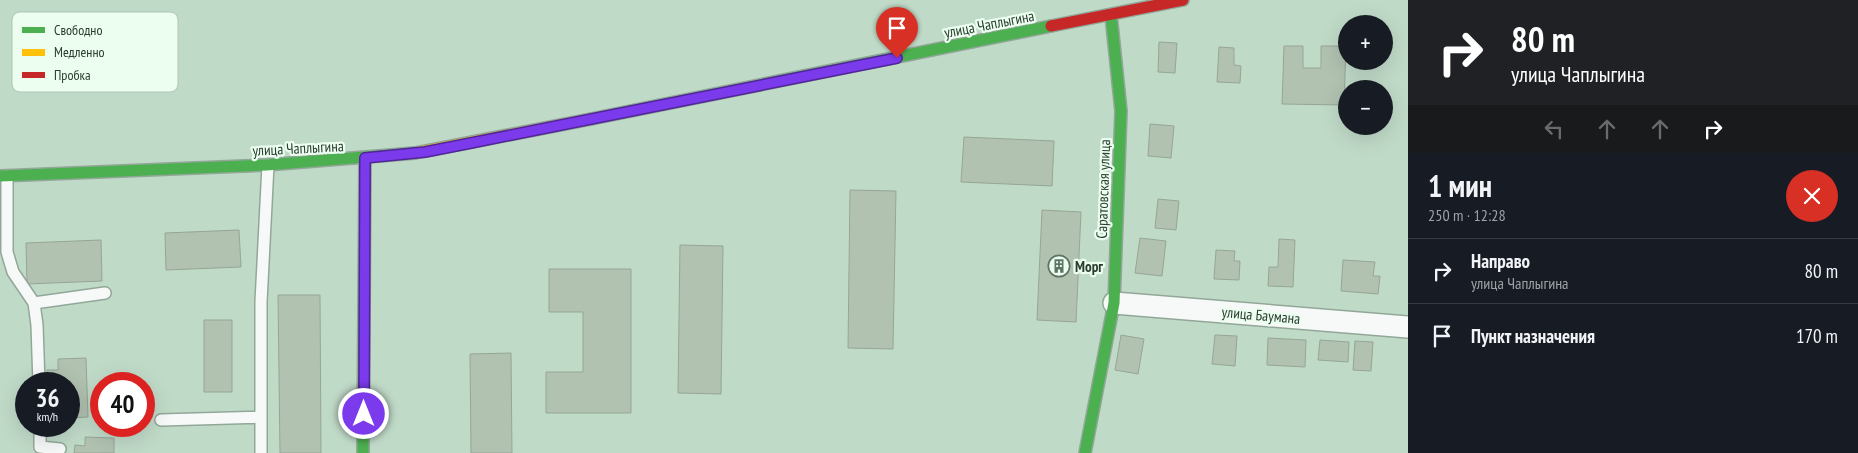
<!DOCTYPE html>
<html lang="ru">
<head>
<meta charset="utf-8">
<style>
	body { margin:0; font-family:"PT Sans Narrow",sans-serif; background:#20242c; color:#f1f3f6; height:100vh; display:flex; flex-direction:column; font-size:19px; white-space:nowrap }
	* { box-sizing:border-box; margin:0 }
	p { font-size:16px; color:#9ea1a6 }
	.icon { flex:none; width:28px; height:28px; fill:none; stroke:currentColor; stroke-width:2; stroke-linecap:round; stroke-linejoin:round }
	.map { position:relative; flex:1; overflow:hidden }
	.details { display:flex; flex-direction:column; background:#171b24; width:450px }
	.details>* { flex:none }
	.banner { background:#202124; color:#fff; overflow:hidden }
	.controls { position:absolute; left:1338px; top:15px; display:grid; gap:10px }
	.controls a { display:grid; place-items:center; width:55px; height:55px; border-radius:50%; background:#171b24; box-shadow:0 5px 20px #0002; font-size:25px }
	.speed { position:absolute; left:15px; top:372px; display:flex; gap:10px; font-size:25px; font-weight:700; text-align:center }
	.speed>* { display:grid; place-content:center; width:65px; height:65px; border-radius:50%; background:#171b24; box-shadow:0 5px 20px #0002; line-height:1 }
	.speed small { font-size:12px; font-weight:400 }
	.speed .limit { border:8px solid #d22; background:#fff; color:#111 }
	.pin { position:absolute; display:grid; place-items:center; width:42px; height:42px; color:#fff; margin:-51px -21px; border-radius:50% 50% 50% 0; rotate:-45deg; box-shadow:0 0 5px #0007 }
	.pin .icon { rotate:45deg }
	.me { position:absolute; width:55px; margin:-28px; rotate:0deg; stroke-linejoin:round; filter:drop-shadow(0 0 4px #0008) }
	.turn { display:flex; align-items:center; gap:18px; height:105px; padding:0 20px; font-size:22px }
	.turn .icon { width:65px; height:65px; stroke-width:2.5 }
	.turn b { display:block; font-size:35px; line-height:42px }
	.lanes { display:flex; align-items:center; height:48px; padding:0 20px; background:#0003; justify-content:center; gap:25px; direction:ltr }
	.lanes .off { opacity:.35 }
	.round { display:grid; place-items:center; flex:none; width:52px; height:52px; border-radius:26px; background:#20242c }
	.headline { display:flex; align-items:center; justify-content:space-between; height:85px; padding:0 20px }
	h1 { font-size:30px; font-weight:700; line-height:38px }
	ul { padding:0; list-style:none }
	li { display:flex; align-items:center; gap:15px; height:65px; padding:0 20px; border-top:1px solid #363941 }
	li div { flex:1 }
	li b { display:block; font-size:19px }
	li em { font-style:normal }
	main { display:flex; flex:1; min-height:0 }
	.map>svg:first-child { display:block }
	.building { fill:#b1c2b1; stroke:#96a696 }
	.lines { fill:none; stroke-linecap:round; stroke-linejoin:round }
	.lane-casing { stroke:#92a799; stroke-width:14 }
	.street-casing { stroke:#92a799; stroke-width:24 }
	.fast-casing { stroke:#92a799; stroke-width:14 }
	.slow-casing { stroke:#92a799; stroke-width:14 }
	.jam-casing { stroke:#92a799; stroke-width:14 }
	.lane { stroke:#f6f9f7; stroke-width:11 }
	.street { stroke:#f6f9f7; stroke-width:21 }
	.fast { stroke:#4caf50; stroke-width:11 }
	.slow { stroke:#ffc107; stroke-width:11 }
	.jam { stroke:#c62828; stroke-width:11 }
	.route-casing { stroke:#51269a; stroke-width:12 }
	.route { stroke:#7c3aed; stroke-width:9 }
	.labels { text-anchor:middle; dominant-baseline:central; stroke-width:4.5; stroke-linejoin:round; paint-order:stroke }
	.street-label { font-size:15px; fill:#2a3d2f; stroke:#ebfef0 }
	.poi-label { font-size:15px; font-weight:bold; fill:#2a3d2f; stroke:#ebfef0; text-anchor:start }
	.key { fill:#ebfef0; stroke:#b1c4b6; stroke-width:1 }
	.key-label { font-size:14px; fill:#2a3d2f }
</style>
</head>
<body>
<main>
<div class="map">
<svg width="1408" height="453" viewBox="0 0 1408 453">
	<rect width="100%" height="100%" fill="#c0dac8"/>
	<path class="building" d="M 1159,42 L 1177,43 L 1175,73 L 1158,72 Z
		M 1284,46 L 1303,46 L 1303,68 L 1321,68 L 1321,46 L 1346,46 L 1344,105 L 1282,104 Z
		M 1219,47 L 1234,48 L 1234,65 L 1241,66 L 1240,83 L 1217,82 Z
		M 1150,124 L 1174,126 L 1171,158 L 1148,156 Z
		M 964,137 L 1054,141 L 1052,186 L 961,182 Z
		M 850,190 L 896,191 L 893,349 L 848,348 Z
		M 1158,199 L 1179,201 L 1176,230 L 1155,228 Z
		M 1042,210 L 1081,212 L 1076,322 L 1037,320 Z
		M 239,230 L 241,267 L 166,270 L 165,233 Z
		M 1140,238 L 1166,241 L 1162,276 L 1135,273 Z
		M 1279,239 L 1295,240 L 1293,287 L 1268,286 L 1269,267 L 1278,267 Z
		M 101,240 L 102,281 L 27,284 L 26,243 Z
		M 680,245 L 723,246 L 721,394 L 678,393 Z
		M 1216,250 L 1235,251 L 1234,261 L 1240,261 L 1239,280 L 1214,279 Z
		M 1343,260 L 1375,262 L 1373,276 L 1380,276 L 1378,294 L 1341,291 Z
		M 549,269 L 631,269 L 631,413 L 546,413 L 546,372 L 583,372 L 583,312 L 549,312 Z
		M 278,295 L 320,295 L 321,453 L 280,453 Z
		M 204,320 L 232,320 L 232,392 L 204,392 Z
		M 1121,335 L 1144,339 L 1138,374 L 1115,370 Z
		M 1215,335 L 1237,336 L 1235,366 L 1212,364 Z
		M 1268,338 L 1306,340 L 1305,367 L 1267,365 Z
		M 1320,340 L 1349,342 L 1348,362 L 1318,360 Z
		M 1355,341 L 1373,342 L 1371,371 L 1353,370 Z
		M 511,353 L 512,453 L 471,453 L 470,354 Z
		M 86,358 L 88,417 L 69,418 L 69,384 L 47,384 L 47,370 L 58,370 L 58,359 Z
		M 85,437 L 114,438 L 114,453 L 74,453 L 75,445 L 85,446 Z"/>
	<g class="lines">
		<g class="lane-casing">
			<path id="lane" d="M 7,176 L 7,252 L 13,272 L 34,303 L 37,325 L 39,384
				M 34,303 L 105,293
				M 161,420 L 261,417
				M 40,426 L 40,447 L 60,449
				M 261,453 L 261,302 L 268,165"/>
		</g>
		<g class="street-casing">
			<path id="street" d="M 1114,303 L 1408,327"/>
		</g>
		<g class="fast-casing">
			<path id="fast" d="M 591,119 L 1051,26
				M 0,176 L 266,165 L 415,153
				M 363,453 L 365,158
				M 1085,453 L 1114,303 L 1121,111 L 1111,15"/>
		</g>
		<g class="slow-casing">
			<path id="slow" d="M 415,153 L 591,119"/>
		</g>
		<g class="jam-casing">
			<path id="jam" d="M 1051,26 L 1183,0"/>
		</g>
		<use href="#lane" class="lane"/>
		<use href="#street" class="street"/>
		<use href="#fast" class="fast"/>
		<use href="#slow" class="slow"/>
		<use href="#jam" class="jam"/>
	</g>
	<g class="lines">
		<g class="route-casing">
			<path id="route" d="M 364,414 L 365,158 L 425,152 L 471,143 L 897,58"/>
		</g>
		<use href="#route" class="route"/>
	</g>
	<defs>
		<g id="building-ring" transform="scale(1.125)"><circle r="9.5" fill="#ebfef0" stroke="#5e7465" stroke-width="1.5"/><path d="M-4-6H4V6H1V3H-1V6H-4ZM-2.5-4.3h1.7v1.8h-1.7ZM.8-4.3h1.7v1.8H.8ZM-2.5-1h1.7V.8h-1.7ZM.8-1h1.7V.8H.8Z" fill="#5e7465"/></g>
	</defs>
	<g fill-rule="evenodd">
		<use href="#building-ring" x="1059" y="266"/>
	</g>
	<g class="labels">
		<g class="street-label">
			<text transform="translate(989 24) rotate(-11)">улица Чаплыгина</text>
			<text transform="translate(298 148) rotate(-3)">улица Чаплыгина</text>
			<text transform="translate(1103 189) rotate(-88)">Саратовская улица</text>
			<text transform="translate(1261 315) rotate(5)">улица Баумана</text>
		</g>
		<g class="poi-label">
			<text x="1075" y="266">Морг</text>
		</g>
	</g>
	<rect x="12" y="12" width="166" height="80" rx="8" class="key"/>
	<rect x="22" y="27" width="23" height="6" fill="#4caf50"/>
	<rect x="22" y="49" width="23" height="7" fill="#ffc107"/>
	<rect x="22" y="72" width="23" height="6" fill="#c62828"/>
	<g class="key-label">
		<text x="54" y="35">Свободно</text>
		<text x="54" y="57">Медленно</text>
		<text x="54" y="80">Пробка</text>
	</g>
</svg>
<div class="controls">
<a>+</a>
<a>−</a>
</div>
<div class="speed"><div>36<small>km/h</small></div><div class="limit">40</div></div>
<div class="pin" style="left:897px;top:58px;background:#d93025"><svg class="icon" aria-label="arrive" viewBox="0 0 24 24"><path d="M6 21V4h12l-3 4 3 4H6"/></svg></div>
<svg class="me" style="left:364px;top:414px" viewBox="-20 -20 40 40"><circle r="17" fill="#7c3aed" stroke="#fff" stroke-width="3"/><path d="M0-11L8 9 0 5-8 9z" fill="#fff"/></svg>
</div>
<section class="details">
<div class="banner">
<div class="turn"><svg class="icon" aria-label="right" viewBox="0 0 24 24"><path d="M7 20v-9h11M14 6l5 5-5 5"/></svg><div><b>80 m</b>улица Чаплыгина</div></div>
<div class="lanes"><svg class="icon off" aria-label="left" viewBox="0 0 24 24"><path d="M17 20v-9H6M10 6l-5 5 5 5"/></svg><svg class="icon off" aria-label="ahead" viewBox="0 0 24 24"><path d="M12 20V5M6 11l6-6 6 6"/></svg><svg class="icon off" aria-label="ahead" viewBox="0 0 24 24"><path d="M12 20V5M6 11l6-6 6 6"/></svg><svg class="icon" aria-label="right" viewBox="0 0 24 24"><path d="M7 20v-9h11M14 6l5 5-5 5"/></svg></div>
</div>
<div class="headline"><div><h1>1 мин</h1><p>250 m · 12:28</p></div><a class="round" style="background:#d93025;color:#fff"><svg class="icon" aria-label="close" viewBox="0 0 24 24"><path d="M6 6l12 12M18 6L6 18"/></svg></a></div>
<ul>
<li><svg class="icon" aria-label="right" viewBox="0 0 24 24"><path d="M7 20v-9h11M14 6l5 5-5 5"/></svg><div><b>Направо</b><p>улица Чаплыгина</p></div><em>80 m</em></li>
<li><svg class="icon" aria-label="arrive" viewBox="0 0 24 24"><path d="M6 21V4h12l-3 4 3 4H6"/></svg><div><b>Пункт назначения</b></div><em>170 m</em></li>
</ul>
</section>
</main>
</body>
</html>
